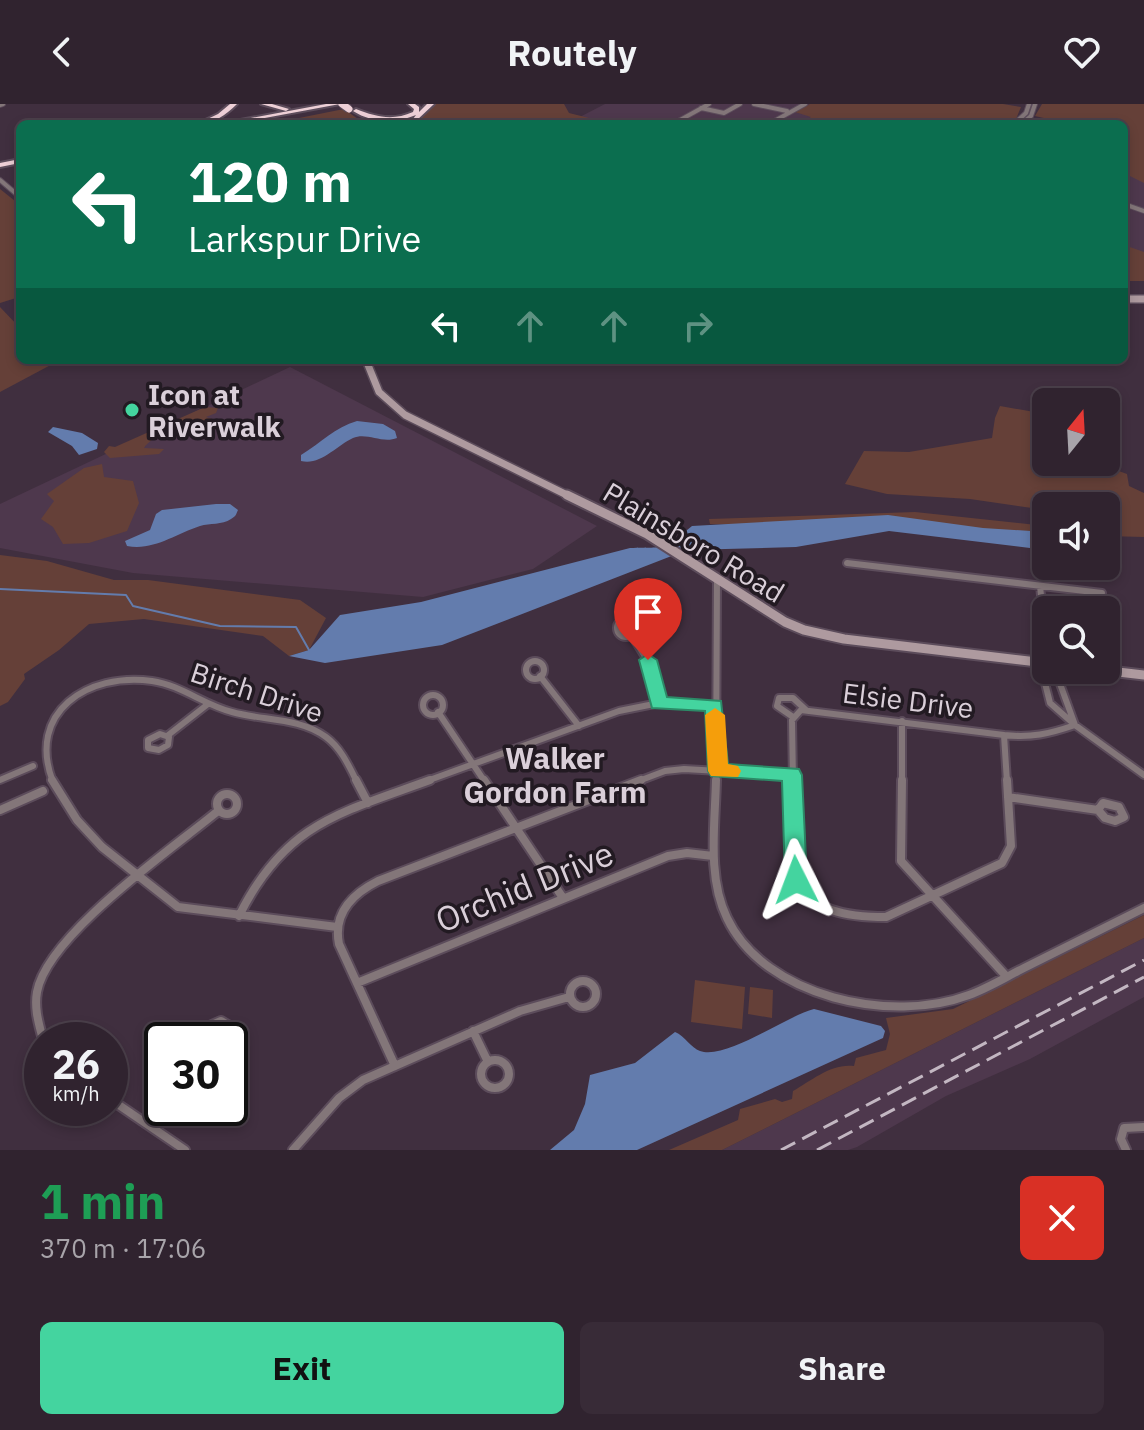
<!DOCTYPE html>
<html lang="en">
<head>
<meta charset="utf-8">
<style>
	body { margin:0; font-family:"IBM Plex Sans",sans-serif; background:#382b37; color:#f1f3f6; height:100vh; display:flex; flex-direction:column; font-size:30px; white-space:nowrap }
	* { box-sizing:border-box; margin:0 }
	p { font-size:26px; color:#a8a4aa }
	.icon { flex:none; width:44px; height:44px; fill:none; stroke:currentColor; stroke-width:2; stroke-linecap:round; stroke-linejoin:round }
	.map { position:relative; height:1046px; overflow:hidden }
	.drawer { display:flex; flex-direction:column; background:#30232f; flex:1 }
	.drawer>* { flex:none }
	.top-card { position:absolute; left:16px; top:16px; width:1112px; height:244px; border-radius:12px; box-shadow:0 4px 12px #0003,0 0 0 2px #4b404b; background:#0b6e4f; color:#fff; overflow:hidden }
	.needle { width:52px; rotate:18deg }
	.controls { position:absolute; left:1032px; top:284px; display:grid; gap:16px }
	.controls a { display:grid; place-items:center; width:88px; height:88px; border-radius:12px; background:#30232f; box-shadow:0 4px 12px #0003,0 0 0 2px #4b404b; font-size:40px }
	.speed { position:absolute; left:24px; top:918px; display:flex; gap:16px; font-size:40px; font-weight:700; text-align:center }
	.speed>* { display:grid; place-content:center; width:104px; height:104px; border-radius:50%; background:#30232f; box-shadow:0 4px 12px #0003,0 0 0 2px #4b404b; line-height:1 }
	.speed small { font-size:20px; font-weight:400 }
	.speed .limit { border:4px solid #111; border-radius:12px; background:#fff; color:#111 }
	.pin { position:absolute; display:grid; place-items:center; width:68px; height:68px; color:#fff; margin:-82px -34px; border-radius:50% 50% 50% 0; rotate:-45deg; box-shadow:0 0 8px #0007 }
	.pin .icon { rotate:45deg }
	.me { position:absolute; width:88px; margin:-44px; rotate:357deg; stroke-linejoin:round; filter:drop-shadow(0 0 6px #0008) }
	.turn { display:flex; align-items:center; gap:28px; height:168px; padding:0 40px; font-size:36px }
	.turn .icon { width:104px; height:104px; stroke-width:2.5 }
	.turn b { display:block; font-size:56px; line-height:68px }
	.lanes { display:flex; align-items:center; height:76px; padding:0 40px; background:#0003; justify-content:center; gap:40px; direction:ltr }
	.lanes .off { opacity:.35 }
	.round { display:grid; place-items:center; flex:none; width:84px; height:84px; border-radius:12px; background:#382b37 }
	.head { display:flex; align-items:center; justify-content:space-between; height:136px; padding:0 40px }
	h1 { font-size:48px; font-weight:700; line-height:60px; color:#1e9e55 }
	.cta { display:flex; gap:16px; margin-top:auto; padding:16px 40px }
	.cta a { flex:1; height:92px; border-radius:12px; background:#44d49f; color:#111; font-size:32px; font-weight:700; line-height:92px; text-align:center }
	.cta a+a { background:#382b37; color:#f1f3f6 }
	header { display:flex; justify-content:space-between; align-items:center; height:104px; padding:0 40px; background:#30232f; font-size:36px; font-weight:700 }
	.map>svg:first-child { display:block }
	.built { fill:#4e384d }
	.green { fill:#654038 }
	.water { fill:#637cad }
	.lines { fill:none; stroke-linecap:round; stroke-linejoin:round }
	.stream { stroke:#637cad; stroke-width:2 }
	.street-far2-casing { stroke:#5c4c5b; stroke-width:6 }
	.street-far1-casing { stroke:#5c4c5b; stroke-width:10 }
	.street-casing { stroke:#5c4c5b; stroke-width:12 }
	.secondary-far1-casing { stroke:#5c4c5b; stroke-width:10 }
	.secondary-casing { stroke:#5c4c5b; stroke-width:13 }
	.highway-casing { stroke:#5c4c5b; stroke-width:4 }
	.street-far2 { stroke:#837679; stroke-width:4 }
	.street-far1 { stroke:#837679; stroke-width:6 }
	.street { stroke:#837679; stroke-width:8 }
	.secondary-far1 { stroke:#ae9a9f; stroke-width:7 }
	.secondary { stroke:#ae9a9f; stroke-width:9 }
	.highway { fill:#edcfd6; fill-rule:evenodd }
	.rail { stroke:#c3b7c2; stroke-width:3; stroke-dasharray:16 8; stroke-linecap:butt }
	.highway-bridge-casing { stroke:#5c4c5b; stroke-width:9; stroke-linecap:butt }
	.highway-bridge { stroke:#edcfd6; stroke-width:7 }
	.route { fill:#44d49f; stroke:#2c8a67; stroke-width:2 }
	.slow { fill:#f59e0b }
	.poi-dot { fill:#44d49f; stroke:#221a22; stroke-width:3 }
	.labels { text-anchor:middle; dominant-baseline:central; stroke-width:7; stroke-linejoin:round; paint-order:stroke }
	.poi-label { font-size:28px; font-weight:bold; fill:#dacfd9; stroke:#221a22; text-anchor:start }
	.street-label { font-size:28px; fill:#dacfd9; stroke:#221a22 }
	.neighbourhood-label { font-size:30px; font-weight:bold; fill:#dacfd9; stroke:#221a22 }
	.near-street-label { font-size:34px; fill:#dacfd9; stroke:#221a22 }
</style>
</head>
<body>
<header><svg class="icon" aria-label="back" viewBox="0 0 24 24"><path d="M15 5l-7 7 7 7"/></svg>Routely<svg class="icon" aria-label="heart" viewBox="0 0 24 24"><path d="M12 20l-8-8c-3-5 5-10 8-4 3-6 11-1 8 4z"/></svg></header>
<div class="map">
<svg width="1144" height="1046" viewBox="0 0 1144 1046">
	<rect width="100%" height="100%" fill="#402f3f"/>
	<path class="built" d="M 605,0 L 876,0 L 847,20 L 586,20 L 572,17 Z
		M 1124,67 L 1144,76 L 1144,177 L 1124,177 Z
		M 290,263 L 597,422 L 533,465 L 423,493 L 133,469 L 0,444 L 0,400 Z
		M 1144,834 L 1144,893 L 1030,955 L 946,992 L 857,1043 L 848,1046 L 722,1046 Z"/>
	<path class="green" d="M 434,0 L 564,0 L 569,9 L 593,15 L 587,20 L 416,20 Z
		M 810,0 L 1003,0 L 1021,3 L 1016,15 L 1009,20 L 801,20 L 811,13 L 795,8 Z
		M 1042,0 L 1144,0 L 1144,79 L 1124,69 L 1124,20 L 1025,20 L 1030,16 L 1048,15 L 1035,12 Z
		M 344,5 L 365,20 L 279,18 Z
		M 0,85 L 20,101 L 20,197 L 16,194 L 0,199 Z
		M 1124,141 L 1144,148 L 1144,177 L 1124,177 Z
		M 0,203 L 20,224 L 20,256 L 60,256 L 0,288 Z
		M 1000,302 L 1046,310 L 1046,358 L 1094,358 L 1127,370 L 1129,382 L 1144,389 L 1144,433 L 1106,432 L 1106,402 L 1046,402 L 1046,406 L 970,395 L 887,390 L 845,380 L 864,347 L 909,348 L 992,334 L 995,314 Z
		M 205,303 L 218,304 L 216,309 L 206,313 L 212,315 L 207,320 C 188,319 152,330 144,344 L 164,345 L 159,350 L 110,354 L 104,348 L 109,342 L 115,343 Z
		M 102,360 L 104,373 L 133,377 L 139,399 L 127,427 L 89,439 L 63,440 L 53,423 L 41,415 L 54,397 L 47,390 L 84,364 Z
		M 915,408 L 1046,422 L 1046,428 L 710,420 L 709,415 Z
		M 0,451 L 47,457 L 114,476 L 148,476 L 300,496 L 326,514 L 309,546 L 289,552 L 263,532 L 144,515 L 89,520 L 59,546 L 24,570 L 25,575 L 8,598 L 0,602 Z
		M 1144,811 L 1144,834 L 722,1046 L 669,1046 L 738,1016 L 740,1005 L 775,995 L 782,998 L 792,995 L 793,987 C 812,976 832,959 854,962 L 856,954 L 886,946 L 890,930 L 886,914 L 953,905 Z
		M 695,876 L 745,883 L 742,925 L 691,918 Z
		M 750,883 L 773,886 L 772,914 L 748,910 Z"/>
	<path class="water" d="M 357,317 L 383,320 L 395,327 L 397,334 C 382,340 367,328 353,334 C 336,342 320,362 301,357 L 301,351 C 321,339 335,323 357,317 Z
		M 53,323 L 82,329 L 98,339 L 97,345 L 79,351 L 72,342 L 48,328 Z
		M 216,400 L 230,400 L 238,406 C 235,412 237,411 231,415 C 222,421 210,419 200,422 C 175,430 154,447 127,442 L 125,437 L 150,426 L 156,410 L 162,406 Z
		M 888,411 L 983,424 L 1046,428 L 1046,446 L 889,427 L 796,443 L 687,446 L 442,541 L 325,559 L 289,552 L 309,546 L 340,511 L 421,498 L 630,444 C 668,443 662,447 692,422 Z
		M 814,905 L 881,922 L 885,927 L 883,934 L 637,1046 L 550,1046 L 574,1026 L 585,1000 L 590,971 L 635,959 L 675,928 C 685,932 691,944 700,947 C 727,956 786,912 814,905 Z"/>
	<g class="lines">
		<path class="stream" d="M 0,485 L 126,491 L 133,502 L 220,522 L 296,523 L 309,546"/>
		<g class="street-far2-casing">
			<path id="street-far2" d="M 754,0 L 787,7
				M 0,1 L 3,0
				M 701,4 L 724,9 L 740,0
				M 673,20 L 709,0
				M 769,20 L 805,0
				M 1014,20 L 1026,9 L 1029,0
				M 1021,20 L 1031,12 L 1035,0
				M 0,76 L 20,93
				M 1124,100 L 1144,107"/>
		</g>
		<g class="street-far1-casing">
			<path id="street-far1" d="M 847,459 L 1102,489
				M 1040,482 L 1046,538
				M617 524a9 9 0 1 1 18 0a9 9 0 1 1-18 0Z
				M 631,530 L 649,559 L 659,599
				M526 566a9 9 0 1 1 18 0a9 9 0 1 1-18 0Z
				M 1046,562 L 1042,567 L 1050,599 L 1075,621 L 1055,566
				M 540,572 L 579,622
				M423 601a10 10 0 1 1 20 0a10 10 0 1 1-20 0Z
				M 438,608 L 485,678
				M 793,613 L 777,602 L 779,594 L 793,594 L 806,606
				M 160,630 L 169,633 L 168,641 L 159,646 L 148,644 L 148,636 Z
				M 1004,631 C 1031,634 1049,630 1075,621 L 1144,671
				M 1004,631 L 1007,678
				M 167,632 L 208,600
				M 0,676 L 33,662
				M 53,678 C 26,608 88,568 152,577 C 181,581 204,601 232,608 C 263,617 299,613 326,633 C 341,644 349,662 357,678
				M 424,678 L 619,607 L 659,599 L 714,601
				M 636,678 L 665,667 L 684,665 L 792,671
				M 716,678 L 717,474
				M 793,678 L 792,616 L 801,606 L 1004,631
				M 902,678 L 902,617"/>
		</g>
		<g class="street-casing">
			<path id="street" d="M 52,676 L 77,716 L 102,743 L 178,803 L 337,823
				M 356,676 L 368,699
				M 484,676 L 563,794
				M 716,676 C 715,721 707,773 727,814 C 765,894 892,920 969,891 C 988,884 1006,873 1024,864 C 1064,844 1104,824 1144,804
				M 793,676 C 795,760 776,813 886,813 L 1002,759 L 1011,742 L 1007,676
				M 902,676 L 901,757 L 1006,872
				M217 700a10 10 0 1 1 20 0a10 10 0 1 1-20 0Z
				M 1008,693 L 1098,706
				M 1103,699 L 1119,703 L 1124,713 L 1115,717 L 1105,714 L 1098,706 Z
				M 0,706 L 43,687
				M 239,812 C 285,719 340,709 430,676
				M570 890a13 13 0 1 1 26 0a13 13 0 1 1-26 0Z
				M 357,879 L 668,752 L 687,749 L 713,752
				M 473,927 L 488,958
				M 43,936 C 39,920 34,905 37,888 C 47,831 172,745 218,707
				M 203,936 L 205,924 L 221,917 L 231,923 L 227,936
				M481 970a14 14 0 1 1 28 0a14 14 0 1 1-28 0Z
				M 395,962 L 339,840 C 333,810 352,790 378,777 L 641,676
				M 110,995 L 185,1046
				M 148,1020 L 163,1004
				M 293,1046 L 339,994 L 363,976 L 520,907 L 569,893
				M 1126,1046 L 1121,1035 L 1124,1024 L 1144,1023"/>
		</g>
		<g class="secondary-far1-casing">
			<path id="secondary-far1" d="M 1124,195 L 1144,195
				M 366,256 L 379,288 L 405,311 L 571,393"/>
		</g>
		<g class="secondary-casing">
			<path id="secondary" d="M 567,391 L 647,430 L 785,518 L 804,526 L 844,535 L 1046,559
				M 1101,566 L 1144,571"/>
		</g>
		<g class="highway-casing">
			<path id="highway" d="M 230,0 L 237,0 C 226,11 213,20 197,20 L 218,10 Z
				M 261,0 L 272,0 L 289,5 L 286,7 Z
				M 326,0 L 340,0 L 233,20 L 219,20 Z
				M 408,0 L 415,0 L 419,3 L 419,8 L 427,0 L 434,0 L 416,17 L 413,15 L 416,11 C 395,20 372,19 353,7 L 356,5 C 376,13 393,17 413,8 L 414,5 Z
				M 261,17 L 301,18 L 304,20 L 258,20 Z
				M 20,55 L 20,59 L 0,63 L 0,59 Z"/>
		</g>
		<use href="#street-far2" class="street-far2"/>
		<use href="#street-far1" class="street-far1"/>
		<use href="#street" class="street"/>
		<use href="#secondary-far1" class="secondary-far1"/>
		<use href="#secondary" class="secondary"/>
		<use href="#highway" class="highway"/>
		<path class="rail" d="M 781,1046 L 1144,856
			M 817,1046 L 1144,873"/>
		<g class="highway-bridge-casing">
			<path id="highway-bridge" d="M 342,0 L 349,5"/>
		</g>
		<use href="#highway-bridge" class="highway-bridge"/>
	</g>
	<path class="route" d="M 648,550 L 657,556 L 667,593 L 721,597 L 728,660 L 799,665 L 802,671 L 807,776 L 804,782 L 796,784 L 788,782 L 785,776 L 782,677 L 711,672 L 708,667 L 705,607 L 652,604 L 639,556 Z"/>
	<path class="slow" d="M 715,604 L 725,611 L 728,660 L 738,662 L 741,667 L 738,673 L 711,672 L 708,667 L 705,611 Z"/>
	<circle class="poi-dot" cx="132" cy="306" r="8"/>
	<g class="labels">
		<g class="poi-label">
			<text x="148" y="290">Icon at<tspan x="148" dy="32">Riverwalk</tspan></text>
		</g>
		<g class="street-label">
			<text transform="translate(694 438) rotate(31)">Plainsboro Road</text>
			<text transform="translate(257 588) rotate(18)">Birch Drive</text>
			<text transform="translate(908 596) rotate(7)">Elsie Drive</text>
		</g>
		<g class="neighbourhood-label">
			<text x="555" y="653">Walker<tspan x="555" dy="34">Gordon Farm</tspan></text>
		</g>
		<g class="near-street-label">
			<text transform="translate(524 782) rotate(-22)">Orchid Drive</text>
		</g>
	</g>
</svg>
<div class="controls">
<a><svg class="needle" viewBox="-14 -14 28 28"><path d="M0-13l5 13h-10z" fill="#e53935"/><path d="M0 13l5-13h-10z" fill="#a8a4aa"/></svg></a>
<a><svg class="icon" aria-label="sound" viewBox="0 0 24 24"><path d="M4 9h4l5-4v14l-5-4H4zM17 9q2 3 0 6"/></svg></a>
<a><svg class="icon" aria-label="search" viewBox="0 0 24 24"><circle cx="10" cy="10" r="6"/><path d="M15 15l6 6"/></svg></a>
</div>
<div class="speed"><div>26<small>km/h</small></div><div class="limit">30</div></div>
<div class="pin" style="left:648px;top:556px;background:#d93025"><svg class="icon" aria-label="arrive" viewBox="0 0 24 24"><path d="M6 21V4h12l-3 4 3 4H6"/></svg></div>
<svg class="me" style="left:796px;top:776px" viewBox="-20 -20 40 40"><path d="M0-17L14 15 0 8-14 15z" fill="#44d49f" stroke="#fff" stroke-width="4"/></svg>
<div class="top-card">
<div class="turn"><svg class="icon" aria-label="left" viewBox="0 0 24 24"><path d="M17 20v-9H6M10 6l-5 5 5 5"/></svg><div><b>120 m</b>Larkspur Drive</div></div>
<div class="lanes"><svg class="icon" aria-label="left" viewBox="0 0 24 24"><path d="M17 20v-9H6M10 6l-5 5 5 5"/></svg><svg class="icon off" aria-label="ahead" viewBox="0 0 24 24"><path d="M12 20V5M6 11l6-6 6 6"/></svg><svg class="icon off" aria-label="ahead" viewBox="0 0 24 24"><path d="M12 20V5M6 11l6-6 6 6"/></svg><svg class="icon off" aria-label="right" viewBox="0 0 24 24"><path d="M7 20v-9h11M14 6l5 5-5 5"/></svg></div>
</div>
</div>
<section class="drawer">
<div class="head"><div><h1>1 min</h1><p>370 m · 17:06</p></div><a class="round" style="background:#d93025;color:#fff"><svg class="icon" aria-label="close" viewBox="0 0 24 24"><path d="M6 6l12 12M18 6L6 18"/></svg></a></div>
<div class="cta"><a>Exit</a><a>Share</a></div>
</section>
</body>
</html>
